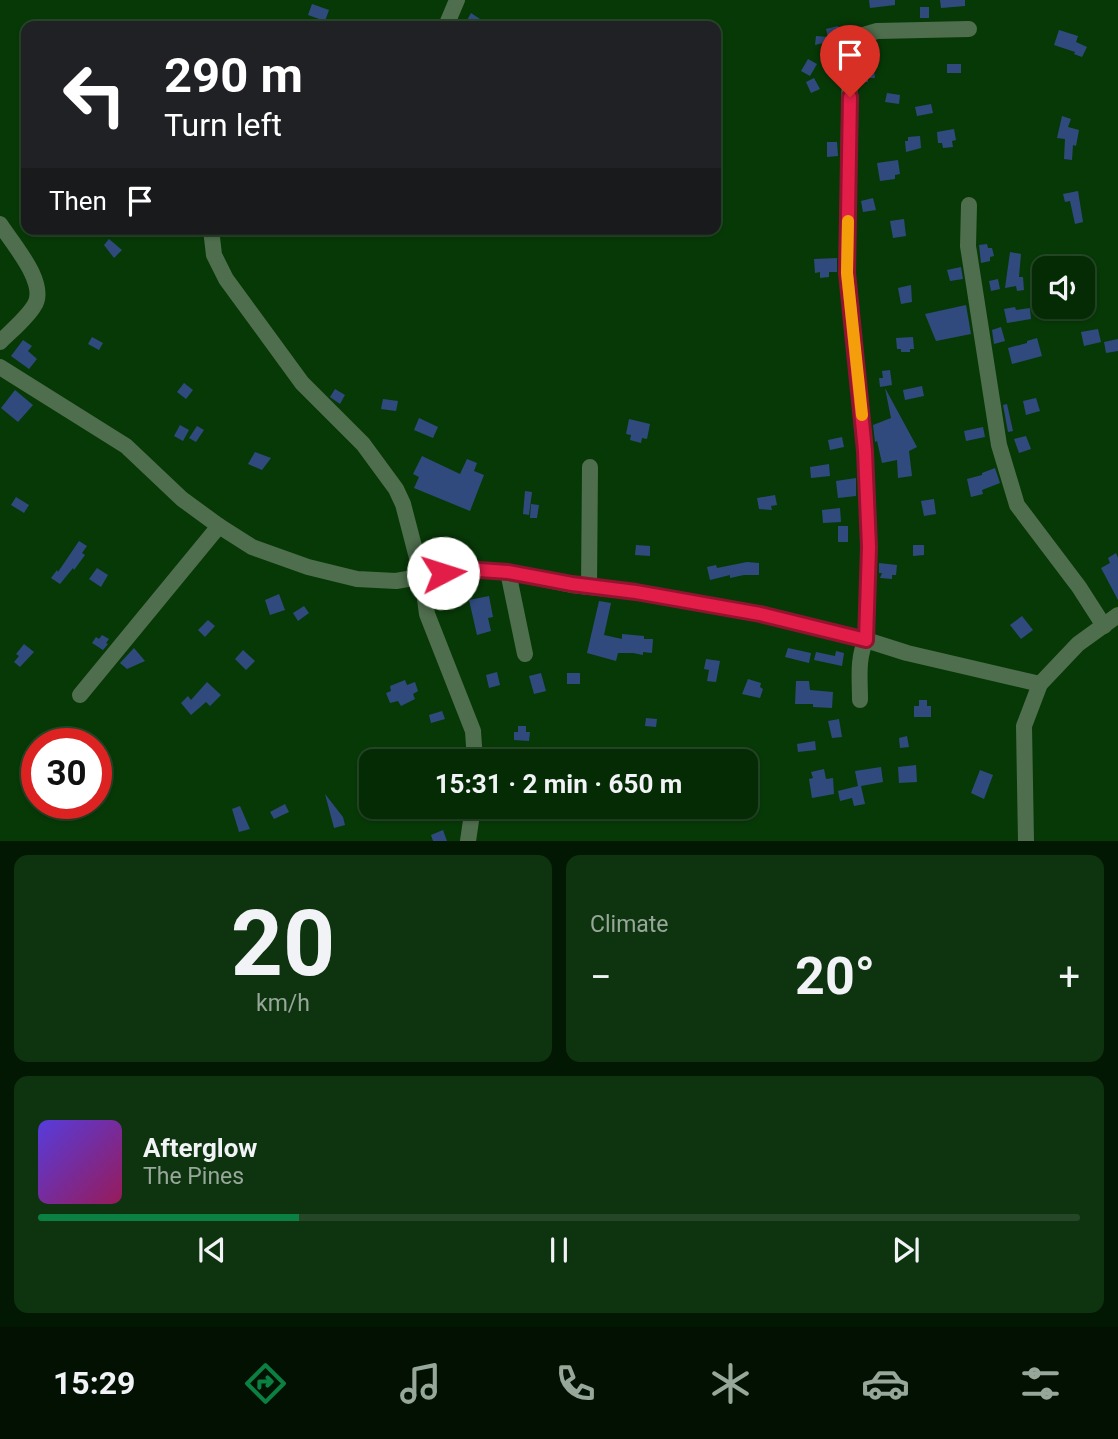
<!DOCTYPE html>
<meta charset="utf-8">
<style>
:root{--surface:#052b05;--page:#0e330f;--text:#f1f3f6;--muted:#97a79a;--line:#264727;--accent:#0b8043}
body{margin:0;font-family:Roboto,sans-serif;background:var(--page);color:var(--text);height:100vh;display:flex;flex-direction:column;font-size:26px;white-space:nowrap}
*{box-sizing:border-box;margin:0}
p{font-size:23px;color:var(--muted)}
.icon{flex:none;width:38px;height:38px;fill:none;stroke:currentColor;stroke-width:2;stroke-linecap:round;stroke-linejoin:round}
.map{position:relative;height:841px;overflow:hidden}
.drawer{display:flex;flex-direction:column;gap:14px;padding:14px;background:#031803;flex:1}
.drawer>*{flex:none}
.banner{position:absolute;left:21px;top:21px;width:700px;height:214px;border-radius:14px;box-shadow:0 2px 5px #0004,0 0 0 2px var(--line);background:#202124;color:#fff;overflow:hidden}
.fabs{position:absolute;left:1032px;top:256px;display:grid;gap:14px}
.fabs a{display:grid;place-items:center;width:63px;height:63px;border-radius:14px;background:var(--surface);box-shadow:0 2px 5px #0004,0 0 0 2px var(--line);font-size:35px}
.speed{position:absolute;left:21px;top:728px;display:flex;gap:14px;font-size:35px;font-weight:700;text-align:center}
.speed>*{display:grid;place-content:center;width:91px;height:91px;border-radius:50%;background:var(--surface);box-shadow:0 2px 5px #0004,0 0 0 2px var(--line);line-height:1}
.speed .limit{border:10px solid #d22;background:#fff;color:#111}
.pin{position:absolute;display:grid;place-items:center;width:60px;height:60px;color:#fff;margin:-72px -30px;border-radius:50% 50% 50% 0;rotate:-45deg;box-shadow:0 0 7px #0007}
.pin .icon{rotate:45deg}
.me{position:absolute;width:77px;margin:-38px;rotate:85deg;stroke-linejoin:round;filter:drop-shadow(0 0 5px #0008)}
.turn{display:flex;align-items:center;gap:24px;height:147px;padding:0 28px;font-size:32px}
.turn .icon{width:91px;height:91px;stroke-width:2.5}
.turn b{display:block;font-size:49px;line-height:60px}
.then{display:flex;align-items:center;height:66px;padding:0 28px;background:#0003;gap:14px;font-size:26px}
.big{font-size:52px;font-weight:700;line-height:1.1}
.drawer .widget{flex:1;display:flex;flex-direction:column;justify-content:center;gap:10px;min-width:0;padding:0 24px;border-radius:14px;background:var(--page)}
.drawer .dial{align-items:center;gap:0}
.dial b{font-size:91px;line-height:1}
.song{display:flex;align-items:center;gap:21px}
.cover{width:84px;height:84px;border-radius:10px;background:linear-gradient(135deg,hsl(250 70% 55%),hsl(330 70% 35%))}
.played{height:7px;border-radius:4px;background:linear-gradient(90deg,var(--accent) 25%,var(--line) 25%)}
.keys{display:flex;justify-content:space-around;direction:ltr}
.heat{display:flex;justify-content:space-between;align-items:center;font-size:38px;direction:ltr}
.drawer .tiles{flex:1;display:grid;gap:14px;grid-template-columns:1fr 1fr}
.widget:last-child{grid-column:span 2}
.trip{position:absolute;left:359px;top:749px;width:399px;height:70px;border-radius:14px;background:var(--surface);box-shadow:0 2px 5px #0004,0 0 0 2px var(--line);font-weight:700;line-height:70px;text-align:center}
.tabs{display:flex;height:112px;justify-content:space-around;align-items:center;background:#021102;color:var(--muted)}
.tabs .icon{width:49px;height:49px}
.tabs .active{color:var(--accent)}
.tabs b{font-size:32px;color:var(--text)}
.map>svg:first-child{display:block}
.building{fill:#304a7e}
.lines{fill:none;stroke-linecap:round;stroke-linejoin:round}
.minor{stroke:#4f6e4d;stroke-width:16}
.route-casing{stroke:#92132f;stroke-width:18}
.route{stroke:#e11d48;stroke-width:12}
.slow{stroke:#f59e0b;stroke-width:12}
</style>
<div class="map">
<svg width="1118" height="841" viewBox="0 0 1118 841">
<rect width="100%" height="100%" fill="#073907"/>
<g class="building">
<path d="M869,0H895V5L870,8Z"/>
<path d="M940,0H965V6L941,8Z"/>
<path d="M312,4L329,10L325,21L308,15Z"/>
<rect x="920" y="7" width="9" height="11"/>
<path d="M471,13L480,19L476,26L466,22Z"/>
<path d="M838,26L842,38L815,45L816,36L828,37L826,29Z"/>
<path d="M1059,30L1078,36L1076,42L1087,47L1082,57L1074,54L1075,52L1054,45Z"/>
<path d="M862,48H868V65L873,64L875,78H868V82H860V50Z"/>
<path d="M808,59L817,64L810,76L801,71Z"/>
<rect x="947" y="64" width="14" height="9"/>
<path d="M814,78L820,89L811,93L806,82Z"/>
<path d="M887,93L900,95L899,104L885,102Z"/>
<path d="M931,104L933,113L917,116L915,107Z"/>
<path d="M1062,116L1071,119L1068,127L1079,130L1076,146L1073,145L1072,160L1064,159L1065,139L1057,138Z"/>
<path d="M954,129L956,140L952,141L953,147L943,148L942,143H938L937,132Z"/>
<path d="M920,136L921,148L906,152L905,141H908V137Z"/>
<path d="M827,142H837L838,156L827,157Z"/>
<path d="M898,160L900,174L895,175V179L880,181L877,163Z"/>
<path d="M1078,191L1083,222L1075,224L1070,201L1065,202L1063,194Z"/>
<path d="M873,198L876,210L863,212L861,201Z"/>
<path d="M904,219L906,236L893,238L890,221Z"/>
<path d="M109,239L122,250L114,258L104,245Z"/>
<path d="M987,244L988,248H992L994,256L990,257V261L981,263L979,245Z"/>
<path d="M1010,252L1021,254L1019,277H1023L1024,290L1017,291L1016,286L1005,288Z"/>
<path d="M837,258V272H829V277L820,278V272L815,273L814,259Z"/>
<path d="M961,267L963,279L950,281L947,270Z"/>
<path d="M998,279L1000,289L991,291L989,281Z"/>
<path d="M911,285L912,302L901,304L898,288Z"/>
<path d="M966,305L971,334L936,341L925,314Z"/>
<path d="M1015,307L1016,310L1030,308L1031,319L1007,323L1004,309Z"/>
<path d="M1001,327L1005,341L994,344L992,330Z"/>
<path d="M1098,329L1101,342L1084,346L1081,332Z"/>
<path d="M92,337L103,343L99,350L88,344Z"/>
<path d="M913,337L914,349H910V352H901V349H897L896,338Z"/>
<path d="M1037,338L1042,356L1012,364L1008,348L1027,343V341Z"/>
<path d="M1118,339V351L1106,353L1104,342Z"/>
<path d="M23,340L32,346L28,351L37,359L29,369L11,356Z"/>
<path d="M890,370L892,385L880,387L879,378H883L882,371Z"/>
<path d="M184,383L193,390L186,399L177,392Z"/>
<path d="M922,386L924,396L905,400L903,390Z"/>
<path d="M885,388L917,447L909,451L912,476L898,478L897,460L882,463L877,441L875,442L873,425L891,418Z"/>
<path d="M335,389L345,395L340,404L330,397Z"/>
<path d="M15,390L33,405L18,422L1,408Z"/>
<path d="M1036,398L1040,411L1026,415L1023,401Z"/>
<path d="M383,399L398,401L396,411L381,409Z"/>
<path d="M1007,404L1013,431L1008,432L1003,405Z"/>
<path d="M419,418L438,427L433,438L414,430Z"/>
<path d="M629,419L650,424L647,439L642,438L641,443L630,440L631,435L626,434Z"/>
<path d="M180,425L189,430L183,441L174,436Z"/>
<path d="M197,426L204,430L196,442L189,438Z"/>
<path d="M983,427L985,437L966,441L964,431Z"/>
<path d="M1026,436L1031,449L1019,453L1014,439Z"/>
<path d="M842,437L844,447L830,450L828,440Z"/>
<path d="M255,452L271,458L262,470L248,464Z"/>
<path d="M422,456L460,474L467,459L477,463L474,471L484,475L470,511L414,488L419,477L413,474Z"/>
<path d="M829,464L830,476L811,478L810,467Z"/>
<path d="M995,468L1000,483L982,490L983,494L971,497L967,479L982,475V473Z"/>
<path d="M856,478V496L838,498L836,481Z"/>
<path d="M525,491L532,492L529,515L523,514Z"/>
<path d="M775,495L777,505L771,506L772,510L759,509L757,498Z"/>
<path d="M16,497L29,505L24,513L11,505Z"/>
<path d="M934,499L936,514L924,516L921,501Z"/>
<path d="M531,504L539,505L537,518H530Z"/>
<path d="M840,508L841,522L823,523L822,510Z"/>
<rect x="838" y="526" width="10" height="16"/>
<path d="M79,541L87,546L82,553L85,555L74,570L73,568L60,584L51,578L57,570L58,572Z"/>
<path d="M636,545L650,546V556L635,555Z"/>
<path d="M913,545H924V555L913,556Z"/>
<path d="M1116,553L1118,558V600L1101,568L1110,563L1108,558Z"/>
<path d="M747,562L759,563V575H744L730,578V575L710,580L707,567L716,565L717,568Z"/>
<path d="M879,563L897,565L896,575H892V579L880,578L882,573H879Z"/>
<path d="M97,568L108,575L101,587L89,579Z"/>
<path d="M279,594L285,610L270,615L265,600Z"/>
<path d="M489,596L493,617L488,618L491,631L477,635L469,600Z"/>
<path d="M599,601L611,603L604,635L622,639V634L644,636V639H653L652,653L643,652V655L633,653H618L616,661L587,653Z"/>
<path d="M304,606L309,613L298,621L293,613Z"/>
<path d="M1022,616L1033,630L1021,639L1010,625Z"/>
<path d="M208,620L215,626L205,637L198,630Z"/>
<path d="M102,635L109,639L106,643L108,644L103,650L92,643L96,637L99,639Z"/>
<path d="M24,644L34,652L20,667L14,662L19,656L16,654Z"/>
<path d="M134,648L145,661L127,669L120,663Z"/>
<path d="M788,648L811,653L809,663L785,657Z"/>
<path d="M243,650L255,661L246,670L235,659Z"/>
<path d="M836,651L844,653L842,666L814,660L816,652L835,656Z"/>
<path d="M706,659L720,661L716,682L707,681L709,670L704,669Z"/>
<path d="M497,672L500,685L489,688L486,675Z"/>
<path d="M541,673L546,691L534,694L529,676Z"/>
<rect x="567" y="673" width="13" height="11"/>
<path d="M748,679L761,683L760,687L763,689L760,698L742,694Z"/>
<path d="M405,680L407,685L415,682L418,691L413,694L415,699L401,706L398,701L390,703L386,693L391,691L390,686Z"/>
<path d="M796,681H809L810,690L833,692L832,708L813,707V704H795Z"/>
<path d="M207,682L221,695L210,706L206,702L191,715L181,703L188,696L191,700Z"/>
<path d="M919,700H927V706H931V717H914V706H919Z"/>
<path d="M442,711L445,719L431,723L429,715Z"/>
<path d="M646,718L657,719L656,727L645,726Z"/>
<path d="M839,719L842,737L832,738L828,721Z"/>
<path d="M518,726H526V732H530L529,741L514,740V732H518Z"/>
<path d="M907,736L909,747L900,748L899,738Z"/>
<path d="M815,741L816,750L798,752L797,744Z"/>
<path d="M916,765L917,782L899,783L898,767Z"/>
<path d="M881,767L883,782L861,786L865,804L854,806L852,798L840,801L838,791L858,786L855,771Z"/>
<path d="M824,769L826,779L833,778L834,794L812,798L809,779L813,778L811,772Z"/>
<path d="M980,770L993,775L984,799L971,793Z"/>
<path d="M325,794L343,817L345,825L334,828Z"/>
<path d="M285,804L289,812L274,819L270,812Z"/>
<path d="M240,806L250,829L239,832L232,809Z"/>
<path d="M443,830L447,841H433L431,835Z"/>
</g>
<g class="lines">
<g class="minor">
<path d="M446,26L457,0"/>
<path d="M969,205L968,246L999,445L1017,505L1079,587L1104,626"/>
<path d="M0,224C12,243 49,284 34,306C26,319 11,331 0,342"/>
<path d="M211,229L214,255L226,279L302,383L363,444L396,489L403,504L422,577L427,614L473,731L475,761"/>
<path d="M0,367L126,446L182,499L219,526L252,547L308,567L357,579L396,581L465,569L508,572L572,585L636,592L760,614L866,640L907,653L1040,684"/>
<path d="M508,572L525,654"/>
<path d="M589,587L590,467"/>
<path d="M80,695L219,526"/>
<path d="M860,700C860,679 857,659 866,640L869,547L865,451L847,273L850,46L860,36L877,31L969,29"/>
<path d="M468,841L473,807"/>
<path d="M1026,841L1024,726L1040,684L1078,644L1118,615"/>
</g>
</g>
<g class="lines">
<defs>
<path id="route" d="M443,573L465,569L508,572L572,584L636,592L760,614L866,640L869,547L865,451L847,273L850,97"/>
</defs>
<use href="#route" class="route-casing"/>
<use href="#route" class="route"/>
<path class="slow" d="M848,221L847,273L862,415"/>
</g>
</svg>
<div class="fabs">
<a><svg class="icon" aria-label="sound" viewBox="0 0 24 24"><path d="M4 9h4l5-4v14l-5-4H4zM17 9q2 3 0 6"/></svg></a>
</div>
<div class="speed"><div class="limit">30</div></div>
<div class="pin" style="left:850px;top:97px;background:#d93025"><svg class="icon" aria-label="arrive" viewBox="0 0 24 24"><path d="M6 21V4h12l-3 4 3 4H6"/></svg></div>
<svg class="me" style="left:443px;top:573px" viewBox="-20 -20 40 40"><circle r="19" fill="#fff"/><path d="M0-13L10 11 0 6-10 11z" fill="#e11d48"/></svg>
<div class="trip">15:31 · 2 min · 650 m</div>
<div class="banner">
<div class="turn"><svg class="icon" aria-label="left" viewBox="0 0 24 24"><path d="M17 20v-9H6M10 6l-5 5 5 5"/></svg><div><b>290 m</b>Turn left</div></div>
<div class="then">Then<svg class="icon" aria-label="arrive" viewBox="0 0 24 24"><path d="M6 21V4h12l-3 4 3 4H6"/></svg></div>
</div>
</div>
<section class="drawer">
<div class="tiles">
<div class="widget dial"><b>20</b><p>km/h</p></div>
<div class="widget"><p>Climate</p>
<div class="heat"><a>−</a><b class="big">20°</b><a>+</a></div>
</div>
<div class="widget">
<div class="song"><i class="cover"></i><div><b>Afterglow</b><p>The Pines</p></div></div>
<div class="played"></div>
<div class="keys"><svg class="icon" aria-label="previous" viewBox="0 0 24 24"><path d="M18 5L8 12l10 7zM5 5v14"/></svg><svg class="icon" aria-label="pause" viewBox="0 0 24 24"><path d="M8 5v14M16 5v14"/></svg><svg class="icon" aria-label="next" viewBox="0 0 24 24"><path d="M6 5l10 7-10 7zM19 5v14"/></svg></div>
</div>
</div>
</section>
<nav class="tabs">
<b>15:29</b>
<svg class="icon active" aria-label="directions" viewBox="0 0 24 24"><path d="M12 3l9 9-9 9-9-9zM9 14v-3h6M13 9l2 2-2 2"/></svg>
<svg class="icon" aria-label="music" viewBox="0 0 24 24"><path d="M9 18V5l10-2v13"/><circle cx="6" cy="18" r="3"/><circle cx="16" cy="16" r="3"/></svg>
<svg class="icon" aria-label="phone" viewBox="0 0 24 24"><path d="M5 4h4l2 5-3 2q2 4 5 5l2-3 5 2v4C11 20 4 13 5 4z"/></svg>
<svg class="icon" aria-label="climate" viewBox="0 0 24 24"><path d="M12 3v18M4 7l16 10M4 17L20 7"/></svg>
<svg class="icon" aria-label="car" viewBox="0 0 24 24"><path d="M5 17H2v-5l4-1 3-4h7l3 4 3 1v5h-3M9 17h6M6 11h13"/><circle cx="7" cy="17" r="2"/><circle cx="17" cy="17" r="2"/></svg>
<svg class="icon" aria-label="filters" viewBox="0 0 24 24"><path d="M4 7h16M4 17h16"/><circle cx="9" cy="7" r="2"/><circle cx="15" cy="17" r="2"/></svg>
</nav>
